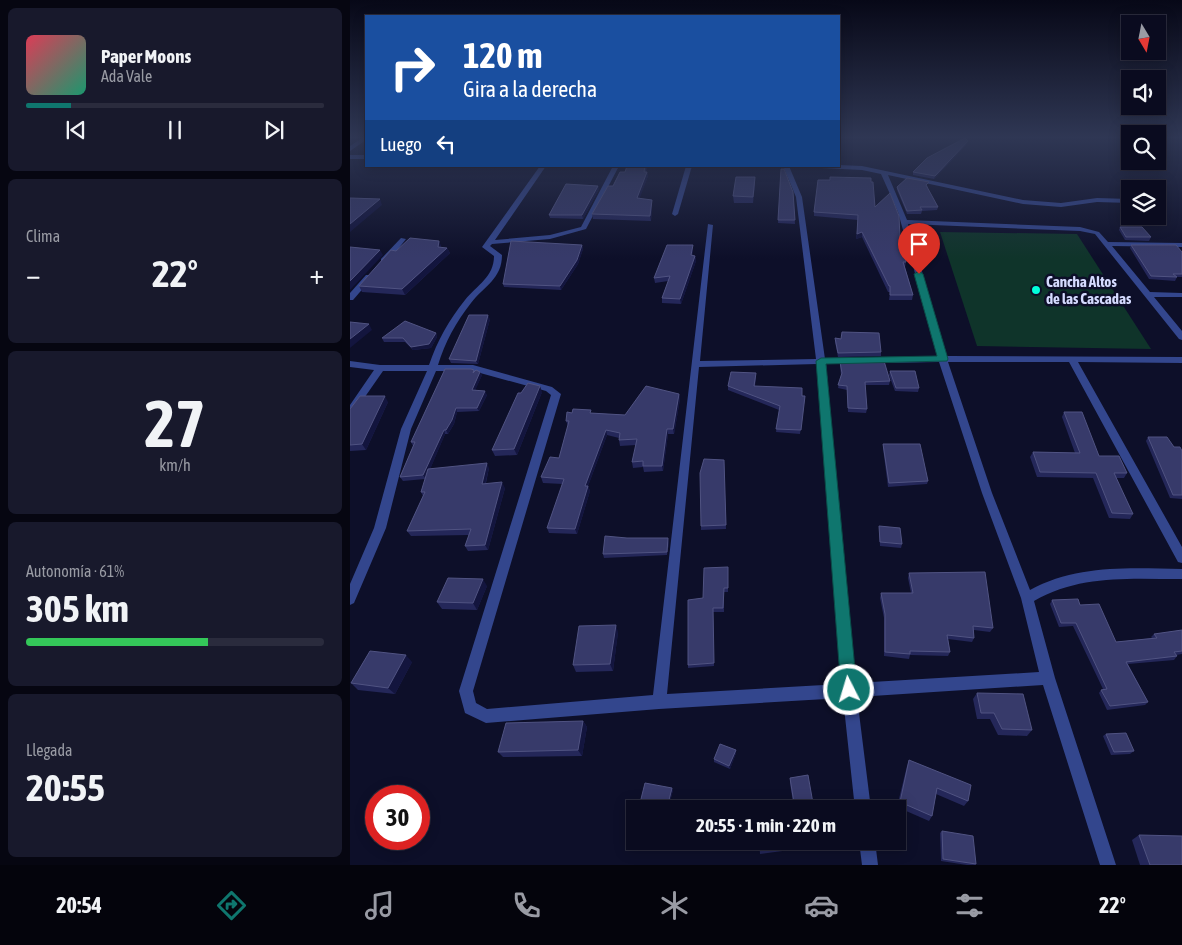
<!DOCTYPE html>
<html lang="es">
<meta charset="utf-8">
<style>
:root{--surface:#0a0b1f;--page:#18192c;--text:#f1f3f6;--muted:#999ba4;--line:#2a2b3d;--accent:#0f766e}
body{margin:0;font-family:"Asap Condensed",sans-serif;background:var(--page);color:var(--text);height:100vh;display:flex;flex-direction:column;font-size:19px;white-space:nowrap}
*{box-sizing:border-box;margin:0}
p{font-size:16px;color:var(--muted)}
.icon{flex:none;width:28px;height:28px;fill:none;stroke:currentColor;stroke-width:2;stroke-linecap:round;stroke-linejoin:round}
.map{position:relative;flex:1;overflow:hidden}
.sheet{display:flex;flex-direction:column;gap:8px;padding:8px;background:#060611;width:350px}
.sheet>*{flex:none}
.banner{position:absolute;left:15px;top:15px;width:475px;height:152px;border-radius:0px;box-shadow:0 2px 12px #0003,0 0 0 1px var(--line);background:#1a4fa0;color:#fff;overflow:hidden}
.needle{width:32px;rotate:170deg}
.controls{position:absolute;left:771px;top:15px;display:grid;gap:10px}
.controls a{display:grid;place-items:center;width:45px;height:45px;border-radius:0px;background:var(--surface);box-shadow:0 2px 12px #0003,0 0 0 1px var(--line);font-size:25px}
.speed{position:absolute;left:15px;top:785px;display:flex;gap:10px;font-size:25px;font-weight:700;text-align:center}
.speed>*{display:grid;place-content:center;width:65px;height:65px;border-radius:50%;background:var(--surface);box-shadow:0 2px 12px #0003,0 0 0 1px var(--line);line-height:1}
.speed .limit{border:8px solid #d22;background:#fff;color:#111}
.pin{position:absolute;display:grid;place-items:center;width:42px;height:42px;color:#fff;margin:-51px -21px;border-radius:50% 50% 50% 0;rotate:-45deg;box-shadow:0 0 5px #0007}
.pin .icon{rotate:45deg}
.me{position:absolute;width:55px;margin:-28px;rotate:355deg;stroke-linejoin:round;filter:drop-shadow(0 0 4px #0008)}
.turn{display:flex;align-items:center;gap:18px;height:105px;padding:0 15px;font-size:22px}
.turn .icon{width:65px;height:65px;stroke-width:2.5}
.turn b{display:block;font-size:35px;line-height:42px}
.then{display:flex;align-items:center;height:48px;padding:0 15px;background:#0003;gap:10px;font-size:19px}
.big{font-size:38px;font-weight:700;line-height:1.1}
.sheet .widget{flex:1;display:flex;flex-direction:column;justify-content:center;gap:8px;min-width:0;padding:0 18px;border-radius:8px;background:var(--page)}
.sheet .dial{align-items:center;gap:0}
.dial b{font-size:65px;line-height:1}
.song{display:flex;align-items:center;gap:15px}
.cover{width:60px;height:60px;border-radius:8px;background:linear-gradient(135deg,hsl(350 70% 55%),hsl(160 70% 35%))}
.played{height:5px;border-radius:2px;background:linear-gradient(90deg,var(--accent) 15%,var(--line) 15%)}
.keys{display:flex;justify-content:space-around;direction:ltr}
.heat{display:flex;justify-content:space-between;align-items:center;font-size:28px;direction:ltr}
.charge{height:8px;border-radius:4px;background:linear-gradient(90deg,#34c759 61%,var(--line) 0)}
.trip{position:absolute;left:276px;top:800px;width:280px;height:50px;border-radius:0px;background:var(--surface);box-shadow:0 2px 12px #0003,0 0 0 1px var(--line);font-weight:700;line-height:50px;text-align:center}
.tabs{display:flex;height:80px;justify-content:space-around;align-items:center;background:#04040c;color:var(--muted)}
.tabs .icon{width:35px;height:35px}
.tabs .current{color:var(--accent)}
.tabs b{font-size:22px;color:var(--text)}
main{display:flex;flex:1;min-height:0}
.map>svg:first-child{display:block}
.green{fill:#0f342a}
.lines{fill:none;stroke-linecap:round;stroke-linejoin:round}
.street{fill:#33468d;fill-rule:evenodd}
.wall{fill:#242759}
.shaded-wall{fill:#13153e}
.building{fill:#373a6a;stroke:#505382}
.route{fill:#0f766e;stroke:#0a4d48}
.poi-dot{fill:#01ffdb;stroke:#0d0f29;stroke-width:2}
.labels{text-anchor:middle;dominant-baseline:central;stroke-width:5;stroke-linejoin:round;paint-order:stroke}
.far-poi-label{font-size:15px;font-weight:bold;fill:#d5dbff;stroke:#0d0f29;text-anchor:start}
</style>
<main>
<section class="sheet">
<div class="widget">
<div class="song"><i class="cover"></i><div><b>Paper Moons</b><p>Ada Vale</p></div></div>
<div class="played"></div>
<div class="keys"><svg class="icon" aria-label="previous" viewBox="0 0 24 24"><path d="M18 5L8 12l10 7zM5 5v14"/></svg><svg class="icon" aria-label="pause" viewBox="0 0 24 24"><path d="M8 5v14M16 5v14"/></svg><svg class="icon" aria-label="next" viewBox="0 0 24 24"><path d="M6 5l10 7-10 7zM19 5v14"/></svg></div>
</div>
<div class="widget"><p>Clima</p>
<div class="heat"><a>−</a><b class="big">22°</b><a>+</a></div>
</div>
<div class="widget dial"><b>27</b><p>km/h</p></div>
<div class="widget"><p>Autonomía · 61%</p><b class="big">305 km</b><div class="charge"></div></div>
<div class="widget"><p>Llegada</p><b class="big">20:55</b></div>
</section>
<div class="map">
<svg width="832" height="865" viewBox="0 0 832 865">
<rect width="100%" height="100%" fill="#0d0f29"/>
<path class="green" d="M590,232L727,234L801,349L627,346Z"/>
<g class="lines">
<g class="street">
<path d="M12,138H16V140L0,151V146Z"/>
<rect x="0" y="155" width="16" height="4"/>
<path d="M489,165L512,166L673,200L711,203L747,198L780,199V203L747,202L711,207L673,204L538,175L557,220L730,227L749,232L758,242L832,243V247L762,246L800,292L832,293V297H804L832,331V340L829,339L745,234L730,231L558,224L597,356L832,357V363L728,362L832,547V563L828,562L719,362H598L642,493L680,590C727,564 781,568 832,569V579C781,579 730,574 684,601L705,678L766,865H750L693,685L507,697L521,809H505L493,698L309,709L136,723L115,713L109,691L201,395L196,391L123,371H86L61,429L36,528L4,603L0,605V584L24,528L51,429L77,371H33L3,414L0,415V405L24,370L0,367V361L30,365H79C87,341 99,320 115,300C127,285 144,277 144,256L132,247L190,166H196L145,240L200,235L231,227L263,166H269L236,229L200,239L142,244L140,246L152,255C152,279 134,286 121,303C106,322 95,342 88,365H123L202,387L211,394L123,691L126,703L137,709L303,695L358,224L363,225L350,361L466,359L446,197L433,166H439L452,197L475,359L588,356L548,212L531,174L512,170L471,168L468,166ZM589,362L632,493L671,598L689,672L505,683L476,364ZM467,364L491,684L317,694L349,367Z"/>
<path d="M336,166H342L328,214L325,216L322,214Z"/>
<path d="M808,187L811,189V194L808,196V189H805Z"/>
<path d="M51,238L56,239L37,263H31V259Z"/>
<path d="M16,275H19L23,277L3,300H0V293Z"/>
<path d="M509,841H525L528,865H512Z"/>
</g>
</g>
<g class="wall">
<path d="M617,144L584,179L563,175V172Z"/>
<path d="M277,166H297L296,172H297L298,176L289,198L302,205L301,221L243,219L242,214L275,172Z"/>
<path d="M431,169L443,192L445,224L428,223Z"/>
<path d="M405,184L403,203H384L383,196Z"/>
<path d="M578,186L577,187L588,207L587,210L572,211L571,214H557L547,190V187Z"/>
<path d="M249,189L233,219L200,218L199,215Z"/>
<path d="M525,207L550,238L556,262L555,267L563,295L562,300H539L540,292H538L512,237L506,239L508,220L464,216V212Z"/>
<path d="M770,227L801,237L799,241L775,240L769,230Z"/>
<path d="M89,241L91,247L97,248L100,253L55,295L12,292L9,286L46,251Z"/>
<path d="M232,245L233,249L228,264L211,290L154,287L153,284Z"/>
<path d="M343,245V250L342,256H345L346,261L331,304L312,303V298L318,281L305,283L304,278Z"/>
<path d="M781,245L832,252V277H827L825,281L799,279L780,248Z"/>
<path d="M140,319L128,364L101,363L99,359Z"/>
<path d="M86,333L87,337L81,348L63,350L55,342H34L32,338Z"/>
<path d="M485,338L491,339L531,352V356L488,357L485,342Z"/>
<path d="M490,362L540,381L539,385H515L517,409L516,413L498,412L497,390L488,388L491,375L490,366Z"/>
<path d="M540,371L569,388L568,392L545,391L539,375Z"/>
<path d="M125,372L132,375L125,390L137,395L129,411L107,412L104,424L98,434H95L80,469L139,468L136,483L155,488L138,550L118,551L115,546L119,535L61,536L57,531L73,496L71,492L75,479L53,481L50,477L63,446L61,442Z"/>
<path d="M406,377L405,386L455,396L450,434L426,432L429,410L378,390V386Z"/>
<path d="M192,392L167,455L145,456L142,450Z"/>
<path d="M329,394L330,399L324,434H318L313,471L294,472L293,467L283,468L282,462L286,445L270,446L269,440V438L257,435L238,486L240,491L227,534L199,533L197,528L213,484L193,483L191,477L209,458L218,426L216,421L242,413L275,415Z"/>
<path d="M38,402L16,450L0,451V409Z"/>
<path d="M714,412L749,456L777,473L774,478H766L783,514L780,519L759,518L743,478L687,477L680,457L683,452L725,453L712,417Z"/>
<path d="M798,437L824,447L832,451V499L820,498L796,441Z"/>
<path d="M533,444L578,481L577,484L538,487L533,448Z"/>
<path d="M374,460L376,529L351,530V526Z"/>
<path d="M529,526L552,544L551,548L530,546L529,530Z"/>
<path d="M277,538L319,542L317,555L254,558L253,554Z"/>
<path d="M378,571V592H374V612H363L364,666L338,668V665L353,598Z"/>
<path d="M559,573L643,628L640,632L624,630V638L622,642L598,639L600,652L598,656L560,655L559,659L534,656V618L530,598L531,593H561L558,578Z"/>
<path d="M137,586L127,610L92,609L87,602Z"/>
<path d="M702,600L730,605L766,642L802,638L801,637L804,634L832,630V654L826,655L827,656L824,660L778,664L798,702L795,705L757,710L749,693L751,690L753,689L723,626L709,627L700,604Z"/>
<path d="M268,632L263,671L226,672L223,665Z"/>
<path d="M62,662L45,694L8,690L1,683Z"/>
<path d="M627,693L682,730L677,736L648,735L640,719H627L623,699Z"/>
<path d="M233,721L237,727L232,756L153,757L148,752Z"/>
<path d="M756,734L784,751L780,754L761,755L753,736Z"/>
<path d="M386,750V753L380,769L364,762V759Z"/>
<path d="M559,760L618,801L614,806L586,794L582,816L579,821L547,807L557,766Z"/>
<path d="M440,778L464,809H444L440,783Z"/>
<path d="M323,790L318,809H308L291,805L290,803Z"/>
<path d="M592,831L626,864L625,865H617L591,861L590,833Z"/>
<path d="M789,835L832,865H790L782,840Z"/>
<path d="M409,841H484V844L410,854Z"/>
</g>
<g class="shaded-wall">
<path d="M618,141L617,144L584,179L585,176Z"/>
<path d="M297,172L298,176L288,203L287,198Z"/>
<path d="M405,177V184L403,203V197Z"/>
<path d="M248,186L249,189L233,219L232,215Z"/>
<path d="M30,199L32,205L0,232V224Z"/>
<path d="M302,200V205L301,221L300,216Z"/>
<path d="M512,232V237L506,239L507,234Z"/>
<path d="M89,241L91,246L90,252L88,247Z"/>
<path d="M232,245L233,249L228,264L211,290L210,286Z"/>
<path d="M343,245V250L341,260V255Z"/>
<path d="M97,248L100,253L55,295L52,289Z"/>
<path d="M30,250L33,255L0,290V281Z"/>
<path d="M345,256L346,261L331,304L330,299Z"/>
<path d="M138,315L140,319L128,364L126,361Z"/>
<path d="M19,324L22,330L0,348V339Z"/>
<path d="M86,333L87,337L81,348L63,350L61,347Z"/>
<path d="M130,372L132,375L124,393L122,390Z"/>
<path d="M190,386L192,392L167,455L164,449Z"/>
<path d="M135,391L137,395L129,411L127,408Z"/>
<path d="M329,394L330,399L324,434L323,429Z"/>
<path d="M35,396L38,402L16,450L12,444Z"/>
<path d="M106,408L107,412L104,424L98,434L96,430Z"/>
<path d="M317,429L318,434L313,471L312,466Z"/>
<path d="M94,430L95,434L76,479L73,475Z"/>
<path d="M256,430L257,435L238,486L240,491L227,534L225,529L235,486Z"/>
<path d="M137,463L139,468L134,489L132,484Z"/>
<path d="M152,482L155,488L138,550L135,545Z"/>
<path d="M318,538L319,542L317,555V552Z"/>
<path d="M133,579L137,586L127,610L123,603Z"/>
<path d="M266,625L268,632L263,671L260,664Z"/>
<path d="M56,655L62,662L45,694L38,688Z"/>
<path d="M233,721L237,727L232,756L228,750Z"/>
<path d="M386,750V753L380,769L379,766Z"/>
<path d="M322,788L323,790L318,809H317Z"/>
</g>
<g class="building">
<path d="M615,138L618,141L585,176L563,172L577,158Z"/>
<path d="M277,166H295L294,172H297L287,198L302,200L300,216L242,214L258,186H263L270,172H275Z"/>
<path d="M431,169H434L443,192L445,220H428Z"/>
<path d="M386,177H405L403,197L383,196Z"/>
<path d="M480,177L521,178V182H523L525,207L540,193L549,216L550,238L556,262H553L563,295H540V286H539L512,232L507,234L508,215L464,212L468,180H480Z"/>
<path d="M557,178L579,182L576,185L588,207H570L572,210L557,211L547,187Z"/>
<path d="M216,184L248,186L232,215H199Z"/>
<path d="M0,198L30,199L0,224Z"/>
<path d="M770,227H792L801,237H776Z"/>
<path d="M60,238L89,241L88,247L97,248L52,289L9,286L41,250L46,251Z"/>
<path d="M161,241L232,245L227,260L210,286L153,284Z"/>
<path d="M317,245H343L341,255L345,256L330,299L312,298L320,276L304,278Z"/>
<path d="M781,245H826L832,252V274H823L827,277L801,276Z"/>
<path d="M0,247L30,250L0,281Z"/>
<path d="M119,315H138L126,361L99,359Z"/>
<path d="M55,321L86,333L79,344L61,347L53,338H32Z"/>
<path d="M0,322L19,324L0,339Z"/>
<path d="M492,332L529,333L531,352L488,353L485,338L491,339Z"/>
<path d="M534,361L540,381L515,382L517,409L498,408L497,386L488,385L492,373L490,362Z"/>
<path d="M95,369H121L124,370L123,373L126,370L130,372L122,390L135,391L127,408H106L102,420L96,430H94L73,475L50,477L65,442H61Z"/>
<path d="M540,371H565L569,388H546Z"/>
<path d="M381,372L406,373L404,386L452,388V396H455L451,430L426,429L430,406L378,386Z"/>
<path d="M178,383L190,386L164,449L142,450L168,393H171Z"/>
<path d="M296,386L329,394L323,429H317L312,466H293V461L282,462L287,439L269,440L270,433L256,430L235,486H238L225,529L197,528L214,479L191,477L200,457L209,458L219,421H216L217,412L222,413L223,409L241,410L240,413L275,415Z"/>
<path d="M10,396H35L12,444L0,445V409Z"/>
<path d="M714,412H732L749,456H769L777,473H764L783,514L762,513L746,473L690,472L683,452L730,453Z"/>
<path d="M798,437H817L824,447H830L832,451V495H823Z"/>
<path d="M533,444H570L578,481L539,483Z"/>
<path d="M354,459L374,460L376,525L351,526L350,473Z"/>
<path d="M137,463L132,484L152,482L135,545L115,546L121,529L57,531L75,492H71L78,469Z"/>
<path d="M529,526L550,528L552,544L530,542Z"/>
<path d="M255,536L277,538H318L317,552L253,554Z"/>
<path d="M378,567V588H374L373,608H363L364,663L338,665V600L353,598L354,568Z"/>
<path d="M635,572L643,628L623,626L624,638L597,635L600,652L560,651V654L535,652V614L531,593H563L559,573Z"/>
<path d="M98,578L133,579L123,603L87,602Z"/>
<path d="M728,599L730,605L749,604L766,642L807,638L804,634L832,630V651L824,652L827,656L776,662L798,702L760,706L751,690L757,689L726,623H711L702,600Z"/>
<path d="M266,625L260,664L223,665L229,626Z"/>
<path d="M20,651L56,655L38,688L1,683Z"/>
<path d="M627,693L673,694L682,730L652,729L644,713H631Z"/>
<path d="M233,721L228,750L148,752L156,723Z"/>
<path d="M776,733L784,751L764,752L756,734Z"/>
<path d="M370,744L386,750L379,766L364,759Z"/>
<path d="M559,760L621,785L618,801L587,788L582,816L550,802Z"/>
<path d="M458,775L464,809H445L440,778Z"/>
<path d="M295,783L322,788L317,808L290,803Z"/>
<path d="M592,831L623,836L626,864L593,859Z"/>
<path d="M789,835L832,836V865H800Z"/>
<path d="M409,841H475L410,850Z"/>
</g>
<linearGradient id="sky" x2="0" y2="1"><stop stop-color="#070817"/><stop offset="0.53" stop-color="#2f3754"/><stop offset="1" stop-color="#2f3754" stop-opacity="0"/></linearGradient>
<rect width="832" height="259" fill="url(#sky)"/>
<path class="route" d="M569,271L573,274L598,359L597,361L476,364L507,690L505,696L499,698L493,696L491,690L466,361L471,358L587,356L564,274Z"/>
<circle class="poi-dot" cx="686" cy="290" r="5"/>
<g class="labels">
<g class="far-poi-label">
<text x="696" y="281">Cancha Altos<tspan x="696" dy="17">de las Cascadas</tspan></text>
</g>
</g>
</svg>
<div class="controls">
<a><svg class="needle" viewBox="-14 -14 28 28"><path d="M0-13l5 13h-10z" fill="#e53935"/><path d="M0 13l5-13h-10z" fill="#999ba4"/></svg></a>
<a><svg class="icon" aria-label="sound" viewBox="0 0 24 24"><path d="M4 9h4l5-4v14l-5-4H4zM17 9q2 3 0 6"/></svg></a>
<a><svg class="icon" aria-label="search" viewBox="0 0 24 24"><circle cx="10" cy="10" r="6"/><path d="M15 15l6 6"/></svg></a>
<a><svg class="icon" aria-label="layers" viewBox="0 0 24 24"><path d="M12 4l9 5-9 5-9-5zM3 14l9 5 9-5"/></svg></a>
</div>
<div class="speed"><div class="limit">30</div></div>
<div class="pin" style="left:569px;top:274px;background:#d93025"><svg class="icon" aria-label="arrive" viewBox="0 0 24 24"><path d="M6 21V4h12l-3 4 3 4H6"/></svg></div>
<svg class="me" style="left:499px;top:690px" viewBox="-20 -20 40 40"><circle r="17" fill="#0f766e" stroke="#fff" stroke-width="3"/><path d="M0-11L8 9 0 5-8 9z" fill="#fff"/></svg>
<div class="trip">20:55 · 1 min · 220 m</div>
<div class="banner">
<div class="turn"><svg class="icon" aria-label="right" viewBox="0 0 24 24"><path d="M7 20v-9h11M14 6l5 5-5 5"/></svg><div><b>120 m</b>Gira a la derecha</div></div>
<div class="then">Luego<svg class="icon" aria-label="left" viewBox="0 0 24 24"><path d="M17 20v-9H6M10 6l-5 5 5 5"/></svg></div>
</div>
</div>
</main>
<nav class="tabs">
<b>20:54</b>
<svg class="icon current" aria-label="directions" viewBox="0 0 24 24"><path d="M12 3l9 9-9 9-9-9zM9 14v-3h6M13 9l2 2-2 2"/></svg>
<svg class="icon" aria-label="music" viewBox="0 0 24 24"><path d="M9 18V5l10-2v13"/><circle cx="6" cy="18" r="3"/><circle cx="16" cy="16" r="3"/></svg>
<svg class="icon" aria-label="phone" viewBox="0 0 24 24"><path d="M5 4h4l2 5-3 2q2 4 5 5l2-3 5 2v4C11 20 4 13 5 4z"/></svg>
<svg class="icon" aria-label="climate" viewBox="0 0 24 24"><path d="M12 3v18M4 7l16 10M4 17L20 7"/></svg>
<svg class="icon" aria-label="car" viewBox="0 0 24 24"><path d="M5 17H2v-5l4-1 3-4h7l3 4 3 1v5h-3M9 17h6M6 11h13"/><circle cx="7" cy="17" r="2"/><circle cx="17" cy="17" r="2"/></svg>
<svg class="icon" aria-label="filters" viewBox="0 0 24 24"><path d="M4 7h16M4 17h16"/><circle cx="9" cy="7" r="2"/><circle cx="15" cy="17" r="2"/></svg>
<b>22°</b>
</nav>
